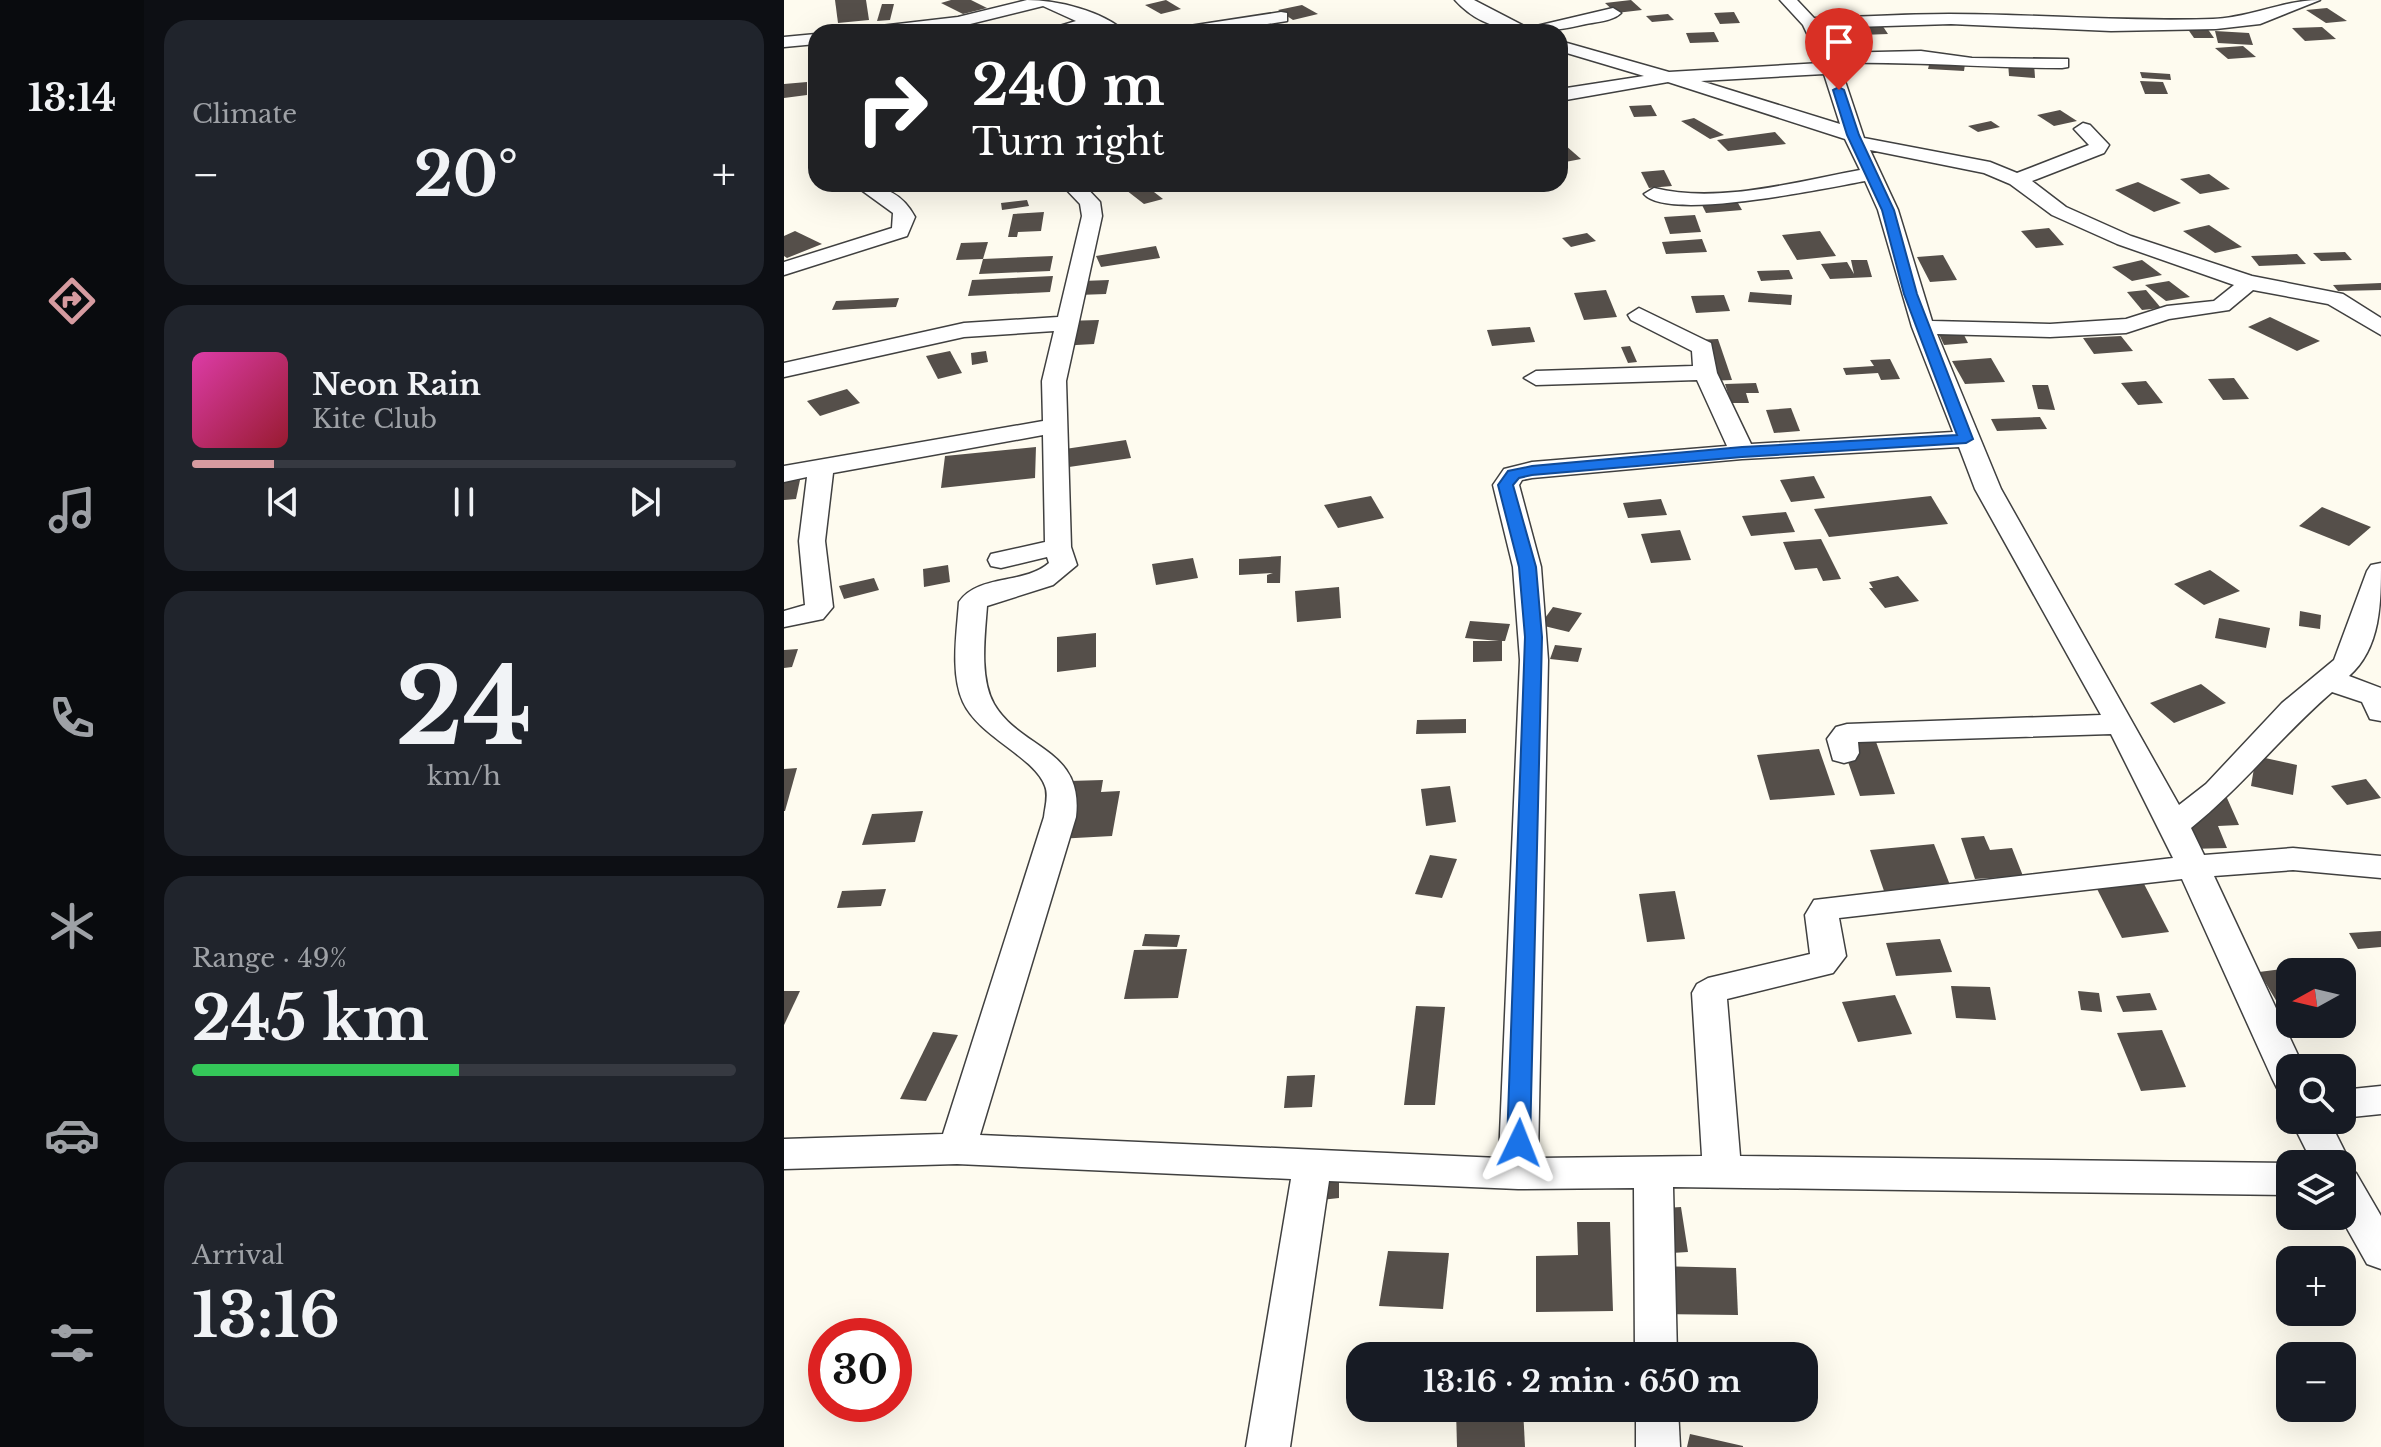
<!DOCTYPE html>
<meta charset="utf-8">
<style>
:root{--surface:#171b24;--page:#20242c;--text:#f1f3f6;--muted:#9ea1a6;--line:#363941;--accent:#d69ba0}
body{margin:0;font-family:"Libre Baskerville",serif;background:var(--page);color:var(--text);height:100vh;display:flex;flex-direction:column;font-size:30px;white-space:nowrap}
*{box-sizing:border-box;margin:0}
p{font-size:26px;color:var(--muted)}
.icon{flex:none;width:44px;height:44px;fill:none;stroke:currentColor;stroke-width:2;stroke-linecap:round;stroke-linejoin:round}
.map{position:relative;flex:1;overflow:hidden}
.drawer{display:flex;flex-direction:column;gap:20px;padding:20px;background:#0d0f14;width:640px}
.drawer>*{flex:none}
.banner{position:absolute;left:24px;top:24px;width:760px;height:168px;border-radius:24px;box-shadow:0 8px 32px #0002;background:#202124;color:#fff;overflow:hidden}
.needle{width:52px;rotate:262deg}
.tools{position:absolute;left:1492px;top:958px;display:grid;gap:16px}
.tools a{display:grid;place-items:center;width:80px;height:80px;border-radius:16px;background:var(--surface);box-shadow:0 8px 32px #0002;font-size:40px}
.speed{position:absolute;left:24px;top:1318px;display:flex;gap:16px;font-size:40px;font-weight:700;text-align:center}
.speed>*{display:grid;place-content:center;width:104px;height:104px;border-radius:50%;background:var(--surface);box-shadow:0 8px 32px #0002;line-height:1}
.speed .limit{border:12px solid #d22;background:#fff;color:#111}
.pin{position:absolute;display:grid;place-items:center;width:68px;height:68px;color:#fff;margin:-82px -34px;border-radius:50% 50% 50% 0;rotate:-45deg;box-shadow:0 0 8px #0007}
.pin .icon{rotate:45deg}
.me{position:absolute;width:88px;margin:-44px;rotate:2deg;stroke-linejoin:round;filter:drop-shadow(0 0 6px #0008)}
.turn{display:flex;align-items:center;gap:28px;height:168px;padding:0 32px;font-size:36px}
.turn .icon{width:104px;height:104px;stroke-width:2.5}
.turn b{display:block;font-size:56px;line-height:68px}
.big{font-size:60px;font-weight:700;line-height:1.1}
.drawer .tile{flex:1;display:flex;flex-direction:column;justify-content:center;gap:12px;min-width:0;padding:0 28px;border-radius:24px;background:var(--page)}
.drawer .dial{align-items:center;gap:0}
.dial b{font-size:104px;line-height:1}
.song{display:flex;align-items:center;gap:24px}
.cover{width:96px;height:96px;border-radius:12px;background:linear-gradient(135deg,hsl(320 70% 55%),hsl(350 70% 35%))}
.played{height:8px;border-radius:4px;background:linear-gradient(90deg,var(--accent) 15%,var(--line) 15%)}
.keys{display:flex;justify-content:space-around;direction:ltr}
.heat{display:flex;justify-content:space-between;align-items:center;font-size:44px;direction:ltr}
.charge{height:12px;border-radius:6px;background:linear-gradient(90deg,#34c759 49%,var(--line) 0)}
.trip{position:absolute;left:562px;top:1342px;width:472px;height:80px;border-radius:24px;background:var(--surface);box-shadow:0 8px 32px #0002;font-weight:700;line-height:80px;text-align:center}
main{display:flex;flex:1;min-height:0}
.menu{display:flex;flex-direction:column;width:144px;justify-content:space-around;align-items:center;background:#090b0e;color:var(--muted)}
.menu .icon{width:56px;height:56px}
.menu .selected{color:var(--accent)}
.menu b{font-size:36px;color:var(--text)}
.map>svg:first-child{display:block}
.building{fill:#554f4a}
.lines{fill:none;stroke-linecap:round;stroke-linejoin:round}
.minor-casing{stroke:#404040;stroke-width:3}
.minor{fill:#fff;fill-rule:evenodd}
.route{fill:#1a73e8;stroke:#114b97;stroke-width:2}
</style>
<main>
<nav class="menu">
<b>13:14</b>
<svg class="icon selected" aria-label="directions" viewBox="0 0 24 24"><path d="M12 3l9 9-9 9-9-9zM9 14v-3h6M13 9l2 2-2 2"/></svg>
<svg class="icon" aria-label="music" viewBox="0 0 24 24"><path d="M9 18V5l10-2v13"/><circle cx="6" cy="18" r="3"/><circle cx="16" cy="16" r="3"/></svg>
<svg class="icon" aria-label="phone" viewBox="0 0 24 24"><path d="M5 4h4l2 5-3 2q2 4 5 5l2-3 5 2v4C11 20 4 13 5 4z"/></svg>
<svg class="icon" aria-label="climate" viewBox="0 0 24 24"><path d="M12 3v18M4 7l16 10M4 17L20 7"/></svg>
<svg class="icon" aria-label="car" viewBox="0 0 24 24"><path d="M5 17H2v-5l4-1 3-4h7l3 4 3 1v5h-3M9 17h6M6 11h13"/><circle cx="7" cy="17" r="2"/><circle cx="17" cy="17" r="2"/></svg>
<svg class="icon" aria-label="filters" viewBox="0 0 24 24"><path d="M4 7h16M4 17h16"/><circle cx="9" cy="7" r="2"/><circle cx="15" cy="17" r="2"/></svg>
</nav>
<section class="drawer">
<div class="tile"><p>Climate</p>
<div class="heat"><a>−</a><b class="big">20°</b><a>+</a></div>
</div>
<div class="tile">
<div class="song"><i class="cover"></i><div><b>Neon Rain</b><p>Kite Club</p></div></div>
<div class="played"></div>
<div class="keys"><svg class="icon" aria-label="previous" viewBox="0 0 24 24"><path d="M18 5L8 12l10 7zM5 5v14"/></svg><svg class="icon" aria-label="pause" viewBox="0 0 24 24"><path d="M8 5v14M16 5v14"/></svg><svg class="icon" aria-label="next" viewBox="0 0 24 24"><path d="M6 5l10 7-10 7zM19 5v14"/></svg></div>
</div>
<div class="tile dial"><b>24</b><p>km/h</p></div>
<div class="tile"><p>Range · 49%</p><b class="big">245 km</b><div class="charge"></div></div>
<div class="tile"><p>Arrival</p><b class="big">13:16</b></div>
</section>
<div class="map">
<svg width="1597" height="1447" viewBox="0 0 1597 1447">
<rect width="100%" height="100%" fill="#fefbef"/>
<g class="building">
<path d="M51,0H82L85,20L54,23Z"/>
<path d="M167,0H187L203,8L179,14L157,3Z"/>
<path d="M382,0L397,9L377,14L361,5Z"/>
<path d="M847,0L858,10L832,13L821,3Z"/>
<path d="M98,4H110L106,20L93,21Z"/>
<path d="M518,5L534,14L509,20L494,10Z"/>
<path d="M1543,8L1563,21L1542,23L1522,10Z"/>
<path d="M950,12L956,23L936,24L930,13Z"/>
<path d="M884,14L890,20L868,22L862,16Z"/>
<path d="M1096,22L1104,34L1077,35L1070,23Z"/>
<path d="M1538,27L1552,39L1521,41L1508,28Z"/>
<path d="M1403,28H1423L1430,38H1410Z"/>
<path d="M1431,31L1465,33L1469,45L1434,43Z"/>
<path d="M930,32L935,42L906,43L902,33Z"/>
<path d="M1459,46L1472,57L1444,59L1431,48Z"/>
<path d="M1146,61L1181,64L1180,71L1144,69Z"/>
<path d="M1224,62L1250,63L1251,78L1225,76Z"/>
<path d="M1356,72L1386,74L1387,80L1358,78Z"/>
<path d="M1356,81L1379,82L1384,94H1361Z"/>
<path d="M23,82V95L0,98V84Z"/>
<path d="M867,105L873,116L850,117L845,106Z"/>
<path d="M1276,110L1293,121L1270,126L1253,115Z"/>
<path d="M910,118L940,135L926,139L897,121Z"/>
<path d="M1207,121L1216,127L1194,132L1184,126Z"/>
<path d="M991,132L1002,144L944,151L933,140Z"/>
<path d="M781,145L797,159L776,163V146Z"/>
<path d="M880,170L888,186L865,188L857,172Z"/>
<path d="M1425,174L1446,189L1416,194L1396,179Z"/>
<path d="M1354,182L1397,203L1370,212L1331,190Z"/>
<path d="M361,185L379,199L360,204L342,190Z"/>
<path d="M950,196L958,210L922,213L915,199Z"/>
<path d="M243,200L245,206L218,210L217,203Z"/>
<path d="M260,212L257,231L234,232L233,237H224L229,214Z"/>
<path d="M911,215L917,232L886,234L880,217Z"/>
<path d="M1425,225L1458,247L1431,253L1399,231Z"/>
<path d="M1265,228L1280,245L1252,248L1237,231Z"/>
<path d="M11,231L38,244L3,258L0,256V236Z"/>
<path d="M1036,231L1052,256L1013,260L998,235Z"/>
<path d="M803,233L812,241L787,247L778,238Z"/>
<path d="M918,239L923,252L882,254L878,242Z"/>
<path d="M204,242L199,259L172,260L177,243Z"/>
<path d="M372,246L376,258L317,267L312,256Z"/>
<path d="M1561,252L1568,260L1537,261L1529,253Z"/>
<path d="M1513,254L1522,264L1475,266L1467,256Z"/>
<path d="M1159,255L1173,280L1146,282L1133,257Z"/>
<path d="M269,256L266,271L195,274L199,259Z"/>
<path d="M1067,260H1083L1088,277L1046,279L1037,264L1063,262L1070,274Z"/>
<path d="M1358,260L1378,275L1348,281L1328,267Z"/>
<path d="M1005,270L1009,279L977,281L973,271Z"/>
<path d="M269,276L266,292L184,296L188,280Z"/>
<path d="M325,280L322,294L294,295L298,281Z"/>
<path d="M1385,281L1406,297L1382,301L1361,285Z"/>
<path d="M1597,283V290L1554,291L1549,285Z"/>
<path d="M822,290L833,317L800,320L790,293Z"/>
<path d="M1362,290L1377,308L1358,310L1343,292Z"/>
<path d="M966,292L1008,295L1007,305L964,302Z"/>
<path d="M940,295L946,311L912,313L907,296Z"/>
<path d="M115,298L112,307L48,310L52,301Z"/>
<path d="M1486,317L1536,341L1513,351L1464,327Z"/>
<path d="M315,320L310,344L275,346L280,321Z"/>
<path d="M746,327L751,342L708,346L703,330Z"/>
<path d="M1177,329L1184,343L1160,345L1153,330Z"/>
<path d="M1337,336L1349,351L1310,354L1299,338Z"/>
<path d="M934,339L948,380L924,381L910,340Z"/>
<path d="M846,346L853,362L844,363L837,347Z"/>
<path d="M166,351L178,373L154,379L142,356Z"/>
<path d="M202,351L204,362L188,365L187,353Z"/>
<path d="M1207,358L1221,382L1181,384L1168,361Z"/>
<path d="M1106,359L1116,379L1097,380L1094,373L1062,375L1059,368L1090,366L1086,360Z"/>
<path d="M1450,378L1465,399L1439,400L1424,379Z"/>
<path d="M1362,381L1379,403L1354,405L1337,383Z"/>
<path d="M972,383L975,393H962L965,403H947L941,384Z"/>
<path d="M1248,385H1264L1271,410L1254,409Z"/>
<path d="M63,389L76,403L36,416L23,401Z"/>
<path d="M1007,408L1016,431L990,433L982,410Z"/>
<path d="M1256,417L1263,429L1213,431L1207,419Z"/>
<path d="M342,440L347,458L285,467L281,449Z"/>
<path d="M252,447L251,478L157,488L161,456Z"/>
<path d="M1030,476L1041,498L1007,502L996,480Z"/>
<path d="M16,480L12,499L0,500V481Z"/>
<path d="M587,496L600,518L554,528L540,505Z"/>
<path d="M1147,496L1164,524L1045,537L1030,509Z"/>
<path d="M877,499L883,515L844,518L839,503Z"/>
<path d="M1538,507L1587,527L1565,546L1515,526Z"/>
<path d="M1002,512L1011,532L967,536L958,516Z"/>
<path d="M896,530L907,560L867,563L857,534Z"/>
<path d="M1037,539L1057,579L1039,581L1033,568L1011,570L999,542Z"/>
<path d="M497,556L496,583H483V575L489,573L455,575V559Z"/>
<path d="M409,558L414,578L372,585L368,564Z"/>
<path d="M164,565L166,582L140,587L139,569Z"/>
<path d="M1426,570L1456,591L1420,605L1390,584Z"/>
<path d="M1114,576L1135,601L1101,608L1085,588H1089L1085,582Z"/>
<path d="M90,578L95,590L60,599L55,586Z"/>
<path d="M555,587L557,618L513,622L511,591Z"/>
<path d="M769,607L798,613L785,632L756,625Z"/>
<path d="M1516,611L1537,615L1536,629L1515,626Z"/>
<path d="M1435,618L1486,628L1482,648L1431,638Z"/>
<path d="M686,621L726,624L721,641H718V661L689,662V641H715L681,638Z"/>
<path d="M312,633V667L273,672V637Z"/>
<path d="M771,645L798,648L794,662L766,659Z"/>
<path d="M14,649L8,667L0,668V650Z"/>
<path d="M1417,684L1442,703L1390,723L1366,703Z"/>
<path d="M682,719V733L632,734L633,720Z"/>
<path d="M1091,739L1111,794L1076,796L1057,742Z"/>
<path d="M1035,749L1051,795L986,800L973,755Z"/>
<path d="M1472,756L1513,765L1509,795L1467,786Z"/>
<path d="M13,768L1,811H0V769Z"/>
<path d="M1582,779L1597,798L1563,805L1547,786Z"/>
<path d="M319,780L317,792L336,791L328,836L273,839L285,781Z"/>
<path d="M666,786L672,822L642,826L637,789Z"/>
<path d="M1419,798H1443L1455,825L1434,826L1443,848L1405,849L1399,834L1410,833L1401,811Z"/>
<path d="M139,811L131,842L78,845L88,814Z"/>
<path d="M1200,836L1206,850L1228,848L1239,876L1191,879L1177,838Z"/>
<path d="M1150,844L1166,885L1100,891L1086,850Z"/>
<path d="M646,855L673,859L658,898L631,894Z"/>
<path d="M1358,880L1385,932L1338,938L1311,885Z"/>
<path d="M102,889L97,906L53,908L58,891Z"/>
<path d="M891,891L901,939L863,942L855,894Z"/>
<path d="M1597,931V947L1574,949L1565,933Z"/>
<path d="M361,934L396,935L393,947L358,946Z"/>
<path d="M1156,939L1168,972L1112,976L1102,943Z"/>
<path d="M403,949L394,998L340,999L350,950Z"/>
<path d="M1543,963L1548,972H1506V1000L1493,1002L1475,972Z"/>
<path d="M1167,986L1206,987L1212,1020L1172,1018Z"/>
<path d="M0,991H16L0,1025Z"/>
<path d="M1294,991L1315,993L1318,1012L1297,1010Z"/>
<path d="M1366,993L1373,1010L1339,1012L1332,996Z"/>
<path d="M1111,995L1128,1034L1074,1042L1058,1002Z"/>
<path d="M632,1006L661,1007L651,1105H620Z"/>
<path d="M1378,1030L1402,1087L1357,1091L1333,1033Z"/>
<path d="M149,1032L174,1035L142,1101L116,1099Z"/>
<path d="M531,1075L528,1107L500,1108L503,1076Z"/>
<path d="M555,1177V1198L537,1200V1178Z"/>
<path d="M897,1207L904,1252L871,1254L864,1209Z"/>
<path d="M793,1222H826L829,1311L752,1312V1256L794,1255Z"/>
<path d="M604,1251L665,1253L659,1309L595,1306Z"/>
<path d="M872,1266L952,1268L954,1315L873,1314Z"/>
<path d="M739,1408L741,1447H673L672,1409Z"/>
<path d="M906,1434L959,1446V1447H903Z"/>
</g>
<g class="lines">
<defs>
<g id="minor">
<path d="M243,0C273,0 319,11 341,32C329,32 320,30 308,28C300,26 269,32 256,32L292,21L259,6L174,27L79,32L88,27L174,17Z"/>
<path d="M671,0H690L744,28L829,8L837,13C829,21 813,22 802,24C756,35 705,38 671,0Z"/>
<path d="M996,0H1013L1030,18C1075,17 1120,14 1165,14C1253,14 1340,22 1429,19C1466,18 1499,0 1536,0L1476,24L1432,29L1327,31L1167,24L1037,28L1050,53L1137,51L1188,58L1284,59V67L1278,68C1203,68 1129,61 1055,63L1080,138L1206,162L1233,173L1305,145L1290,129L1299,123L1306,125L1325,145L1320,153L1248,181L1282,207L1347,236L1468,276L1559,294L1597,318V335L1544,304L1469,290L1445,310L1385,319L1342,333L1266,337L1153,334L1217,489L1395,805L1422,784L1498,703L1550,660L1583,571L1587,565L1597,563C1597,602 1597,648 1565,676L1597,688V721L1586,719L1578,702L1548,692C1498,735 1458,787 1407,828L1420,855L1509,848L1597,856V878L1509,870L1430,876L1520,1068H1506V1092L1493,1088L1488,1078L1398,879L1055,918L1062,956L1049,973L943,999L956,1156L1506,1163V1195L889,1187L893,1356H851L850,1188L734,1189L545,1181L506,1447H462L507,1179L173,1164L0,1169V1139L159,1134L260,817C261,807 265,795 261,786C251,757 195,737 179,702C166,673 173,632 175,602C194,574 240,585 265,563L263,557L217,568L207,566L204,560L207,554L261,542L259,435L49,473L41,541L49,607L39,619L0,627V611L21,605L15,541L23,477L0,482V466L259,421L258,381L270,331L180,337L0,377V363L180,323L274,317L298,216L296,204L277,184H299L316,202L318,216L282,381L287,547L293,565L269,585L203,606C201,634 195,678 210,704C237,750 300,748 292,817L196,1135L715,1158L736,660L729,567L709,485L720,469L748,462L943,446L913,380L752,385L740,378L752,371L909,366L908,351L847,320L844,315L855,308L927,343L933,373L967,444L1169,432L1128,327L1094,210L1081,181C1042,188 884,222 860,194L870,188C934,204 1011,182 1076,170L1061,139L884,82L776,101V89L860,76L776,51V41L885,72L1037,63L1019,25ZM1040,74L1056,124L917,81ZM1086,150L1200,173L1226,184L1268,215L1333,244L1450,285L1430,301L1383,306L1342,319L1266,324L1148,321L1114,210ZM1175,447L1191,489L1317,715L1063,724L1052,727L1043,739L1049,760L1060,763L1071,760L1075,753L1074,742L1327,734L1389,858L1030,900L1021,915L1026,954L924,978L913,984L908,993L918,1156L754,1158L764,660L757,567L735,485L738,480L748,478L958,459Z"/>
<path d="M497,12L503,13V21L432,32H390L399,27Z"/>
<path d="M32,34V44L0,47V37Z"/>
<path d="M69,184C96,184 118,192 131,217L123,236L0,275V262L108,228L109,213Z"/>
<path d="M1597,1086V1114L1558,1118V1090Z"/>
<path d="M1507,1120H1545L1567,1164L1564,1170L1572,1173L1597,1216V1269L1583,1264L1556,1216L1558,1164H1529Z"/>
<path d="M852,1408H894L896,1447H852Z"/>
</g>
</defs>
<use href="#minor" class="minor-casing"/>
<use href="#minor" class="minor"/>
</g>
<path class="route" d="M1055,87L1060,90L1075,135L1110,210L1133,294L1189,439L1182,443L958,457L748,475L735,478L729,485L752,567L758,637L746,1143L743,1149H726L723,1143L741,637L735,567L714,485L724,471L748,466L958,447L1173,435L1120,294L1098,210L1063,135L1049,90Z"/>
</svg>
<div class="tools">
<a><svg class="needle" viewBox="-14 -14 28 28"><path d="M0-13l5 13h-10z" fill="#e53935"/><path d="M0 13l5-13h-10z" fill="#9ea1a6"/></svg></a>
<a><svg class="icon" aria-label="search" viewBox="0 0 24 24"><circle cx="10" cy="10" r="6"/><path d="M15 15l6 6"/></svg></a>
<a><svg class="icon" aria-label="layers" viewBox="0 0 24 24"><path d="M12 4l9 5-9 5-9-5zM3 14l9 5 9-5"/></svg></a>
<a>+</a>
<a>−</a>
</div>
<div class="speed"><div class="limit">30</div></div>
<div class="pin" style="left:1055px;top:90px;background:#d93025"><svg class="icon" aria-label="arrive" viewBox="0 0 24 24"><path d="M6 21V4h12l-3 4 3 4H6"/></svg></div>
<svg class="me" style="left:735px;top:1143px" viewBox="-20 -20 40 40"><path d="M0-17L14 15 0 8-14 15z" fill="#1a73e8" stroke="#fff" stroke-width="4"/></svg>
<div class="trip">13:16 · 2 min · 650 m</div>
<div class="banner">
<div class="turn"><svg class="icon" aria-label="right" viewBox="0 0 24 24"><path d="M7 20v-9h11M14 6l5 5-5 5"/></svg><div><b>240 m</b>Turn right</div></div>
</div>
</div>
</main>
